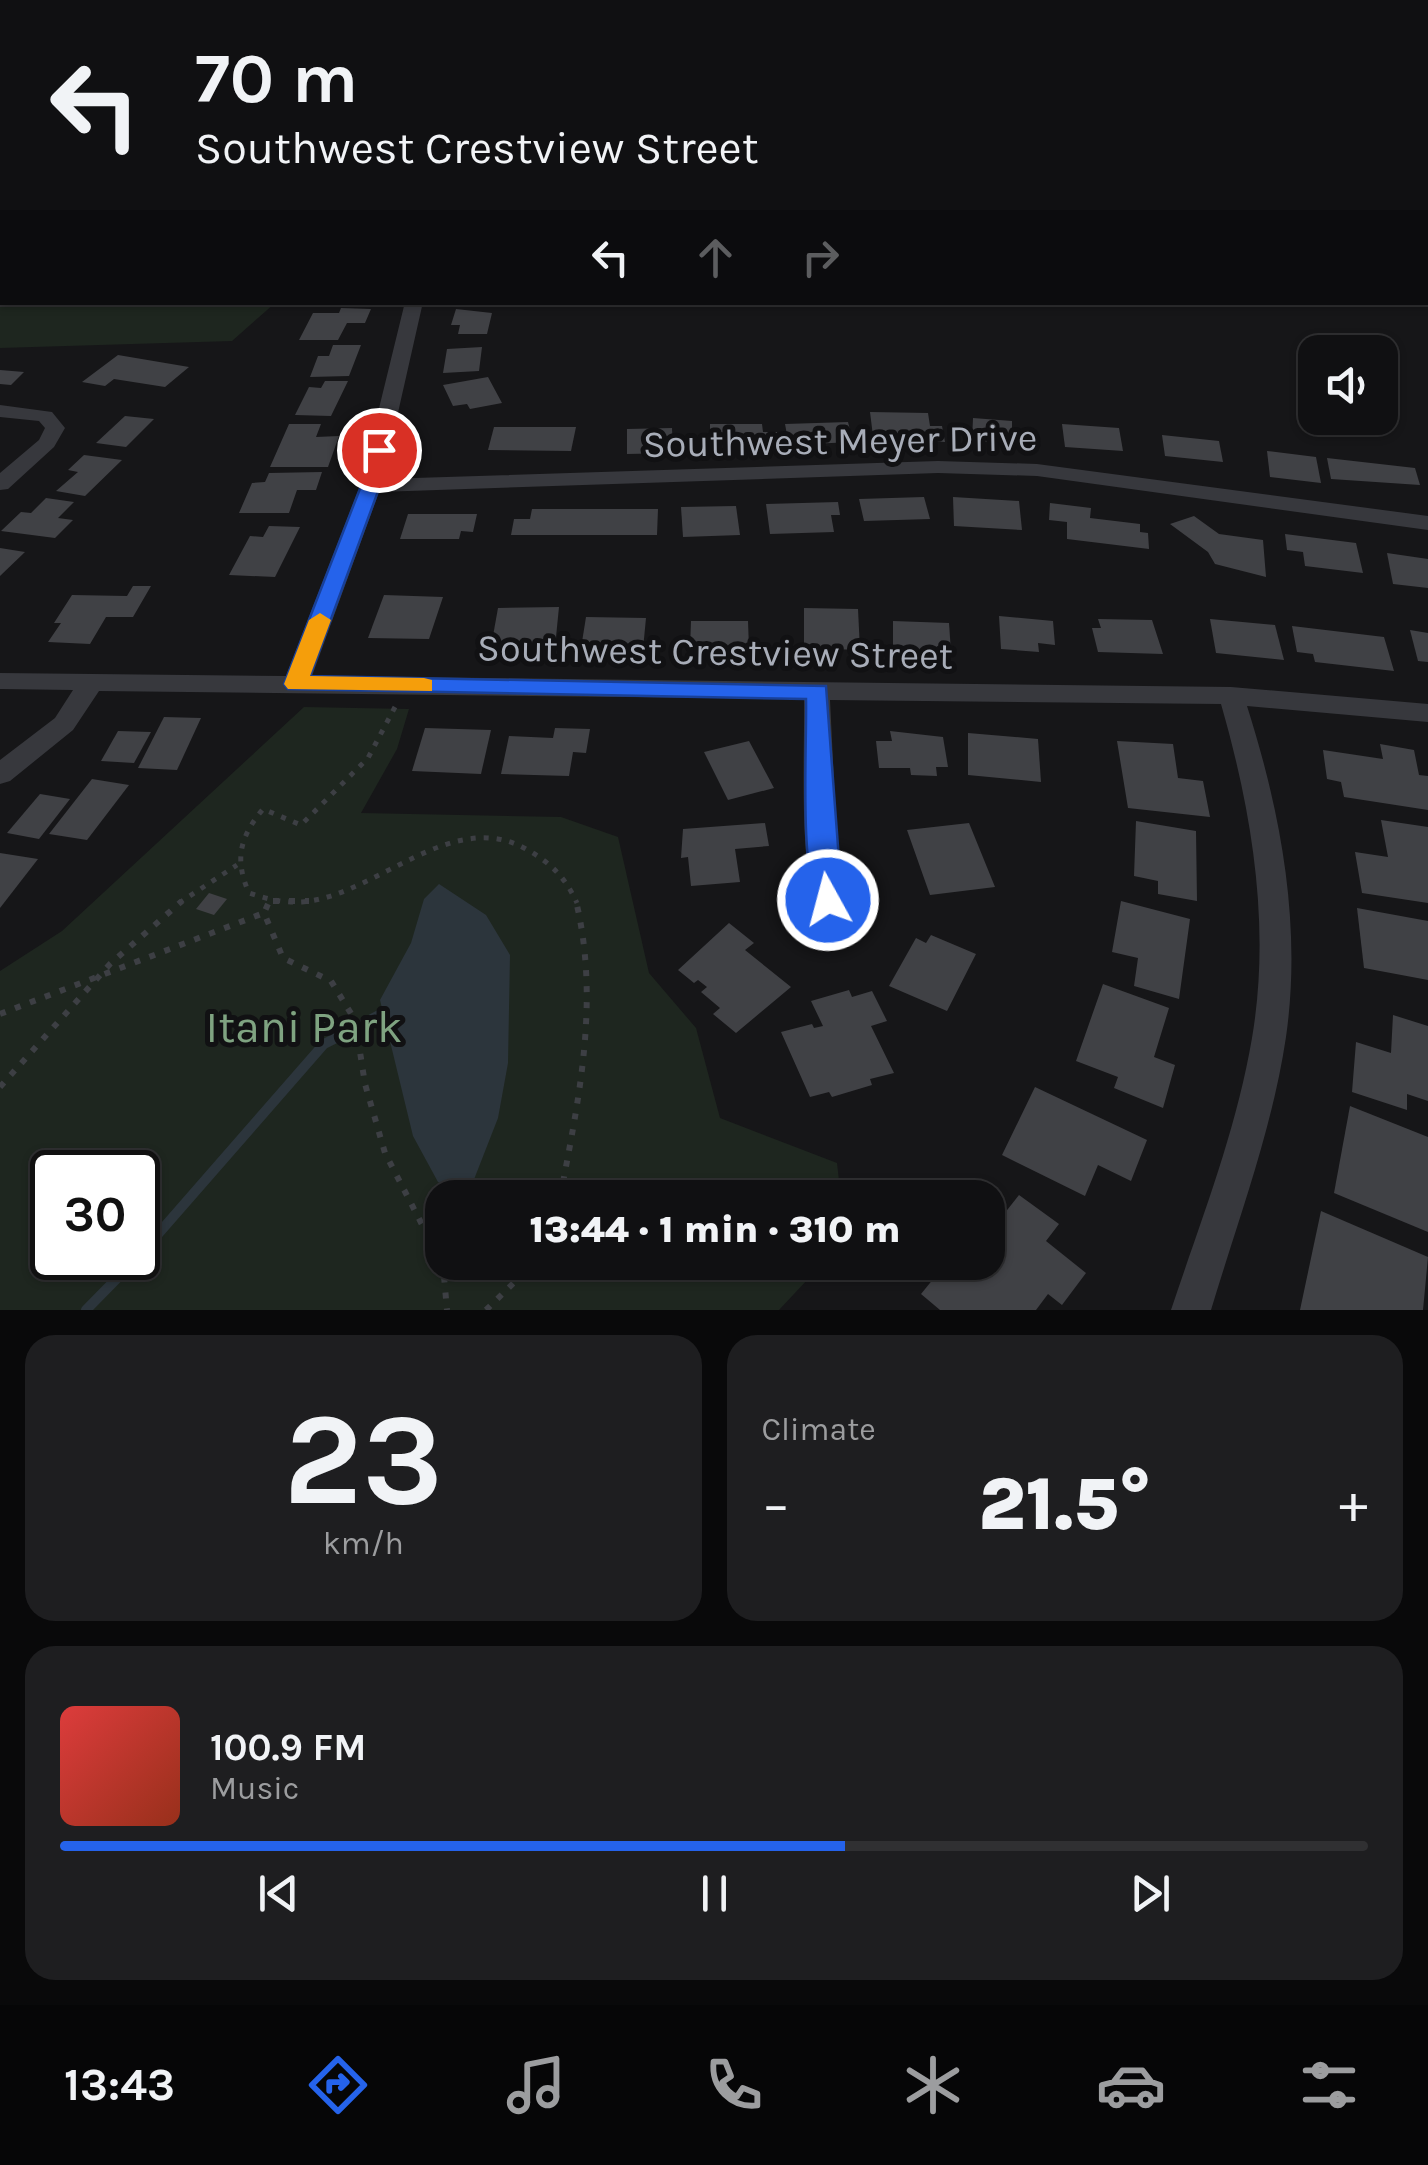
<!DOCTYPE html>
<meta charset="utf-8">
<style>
:root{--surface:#101012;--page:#1e1e20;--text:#f1f3f6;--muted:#9c9d9f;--line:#303032;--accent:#2563eb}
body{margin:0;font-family:Karla,sans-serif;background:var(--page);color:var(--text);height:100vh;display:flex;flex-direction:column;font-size:38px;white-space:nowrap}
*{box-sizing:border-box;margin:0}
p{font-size:32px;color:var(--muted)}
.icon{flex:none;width:55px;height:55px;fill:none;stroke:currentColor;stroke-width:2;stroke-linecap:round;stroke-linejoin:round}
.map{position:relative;height:1310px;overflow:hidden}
.drawer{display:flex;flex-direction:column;gap:25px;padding:25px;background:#09090a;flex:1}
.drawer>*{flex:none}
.guide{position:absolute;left:0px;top:0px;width:1430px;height:305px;box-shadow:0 2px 8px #0004,0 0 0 2px var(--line);background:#101012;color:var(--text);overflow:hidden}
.controls{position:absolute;left:1298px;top:335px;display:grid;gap:20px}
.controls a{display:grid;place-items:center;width:100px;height:100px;border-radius:20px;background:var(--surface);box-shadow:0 2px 8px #0004,0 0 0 2px var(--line);font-size:50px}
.speed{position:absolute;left:30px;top:1150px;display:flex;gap:20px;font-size:50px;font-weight:700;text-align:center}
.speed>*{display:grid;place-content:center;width:130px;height:130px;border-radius:50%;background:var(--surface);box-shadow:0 2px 8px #0004,0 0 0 2px var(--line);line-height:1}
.speed .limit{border:5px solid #111;border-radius:15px;background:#fff;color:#111}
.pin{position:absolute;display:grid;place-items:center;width:85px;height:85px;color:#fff;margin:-42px;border:5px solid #fff;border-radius:50%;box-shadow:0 2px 10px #0007}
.me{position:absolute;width:110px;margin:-55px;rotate:353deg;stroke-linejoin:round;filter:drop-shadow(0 0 8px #0008)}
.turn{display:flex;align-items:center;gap:35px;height:210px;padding:0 30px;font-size:45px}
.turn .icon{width:130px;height:130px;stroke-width:2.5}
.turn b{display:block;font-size:70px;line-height:85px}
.lanes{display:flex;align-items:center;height:95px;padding:0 30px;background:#0003;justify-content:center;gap:50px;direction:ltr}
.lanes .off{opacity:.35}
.big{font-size:75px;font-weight:800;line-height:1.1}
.drawer .card{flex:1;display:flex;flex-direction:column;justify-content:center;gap:15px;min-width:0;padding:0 35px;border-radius:30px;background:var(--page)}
.drawer .dial{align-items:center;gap:0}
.dial b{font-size:130px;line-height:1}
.song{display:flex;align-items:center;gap:30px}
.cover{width:120px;height:120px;border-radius:15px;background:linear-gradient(135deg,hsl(0 70% 55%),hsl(10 70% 35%))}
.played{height:10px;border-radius:5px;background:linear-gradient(90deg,var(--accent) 60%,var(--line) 60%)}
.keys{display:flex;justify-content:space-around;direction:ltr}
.heat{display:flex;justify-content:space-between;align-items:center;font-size:55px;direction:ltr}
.drawer .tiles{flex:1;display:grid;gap:25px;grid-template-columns:1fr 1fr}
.card:last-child{grid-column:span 2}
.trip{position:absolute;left:425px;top:1180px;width:580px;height:100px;border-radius:30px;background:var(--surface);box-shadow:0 2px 8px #0004,0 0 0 2px var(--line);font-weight:800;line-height:100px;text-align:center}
.tab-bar{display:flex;height:160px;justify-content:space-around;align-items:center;background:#060607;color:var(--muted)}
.tab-bar .icon{width:70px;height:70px}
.tab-bar .current{color:var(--accent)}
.tab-bar b{font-size:45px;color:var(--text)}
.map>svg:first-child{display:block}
.green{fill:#1e261f;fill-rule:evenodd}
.water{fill:#2c353c}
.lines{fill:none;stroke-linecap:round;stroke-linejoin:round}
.stream{stroke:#2c353c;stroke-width:10}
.building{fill:#404145}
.path-far1{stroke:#3d3f44;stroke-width:5;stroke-dasharray:5 8;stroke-linecap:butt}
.path{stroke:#3d3f44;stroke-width:6;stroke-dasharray:6 10;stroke-linecap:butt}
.street{fill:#37383d;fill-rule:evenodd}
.route{fill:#2563eb;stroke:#184099;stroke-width:2.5}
.slow{fill:#f59e0b}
.labels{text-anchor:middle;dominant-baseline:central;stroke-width:10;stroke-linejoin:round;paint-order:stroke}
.street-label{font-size:38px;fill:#a8adb8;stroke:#111113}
.near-park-label{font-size:45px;fill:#7fa381;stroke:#111113}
</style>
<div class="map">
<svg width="1428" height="1310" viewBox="0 0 1428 1310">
<rect width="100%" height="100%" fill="#161618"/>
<g class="green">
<path d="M0,292L2,302L275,303L232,341L0,348Z"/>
<path d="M304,707L409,709L397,749L361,813L561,817L618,837L649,973L696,1028L720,1118L837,1163L841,1198H442V1262L823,1263L779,1310H0V971L62,931ZM52,1172H138V1258H52Z"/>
</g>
<path class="water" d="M439,884L486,915L510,955L508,1063L498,1118L473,1182L449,1187L438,1182L413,1136L380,1000L411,943L424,899Z"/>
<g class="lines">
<g class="stream">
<path d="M364,1023L383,1013"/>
<path d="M138,1257L324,1044L340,1036"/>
<path d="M86,1310L137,1258"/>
</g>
</g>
<g class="building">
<path d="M341,308L371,309L365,323H347L338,340H299L313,313H339Z"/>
<path d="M456,309L492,313L487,334H458L460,325H451Z"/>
<path d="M333,345H361L349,376L310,377L318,356H329Z"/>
<path d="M482,347L479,371L443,373L447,349Z"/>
<path d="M118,355L189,367L165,387L114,379L105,386L82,382Z"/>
<path d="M0,370L24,372L11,385L0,384Z"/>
<path d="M488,377L502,403L470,409L467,404L453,406L443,385Z"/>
<path d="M325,381H348L331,416L295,415L309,387L321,388Z"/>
<path d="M870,412L928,413L930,426H942L945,442L873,436Z"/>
<path d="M125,416L154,419L126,447L96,443Z"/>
<path d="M973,418L1012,421V430L1025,431L1026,445L972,441Z"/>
<path d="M848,422L853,442L789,445L785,424Z"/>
<path d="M289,424H321L316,437L339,436L328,467H270Z"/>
<path d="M710,424H762L763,432H777L778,448L710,443Z"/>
<path d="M1062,424L1119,428L1123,451L1065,447Z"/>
<path d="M494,427H576L571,451L488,450Z"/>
<path d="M672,428L673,453L627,454V429Z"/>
<path d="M1162,435L1219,441L1223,462L1165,456Z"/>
<path d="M1267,451L1316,457L1321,483L1270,477Z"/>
<path d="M84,455L122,460L85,496L56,491L78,472L68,470Z"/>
<path d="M1327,458L1415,468L1420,485L1331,479Z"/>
<path d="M322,472L316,490H297L289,513H239L252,483L265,482L269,473Z"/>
<path d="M924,497L930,519L864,521L859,499Z"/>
<path d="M953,497L1019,501L1022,530L954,526Z"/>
<path d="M46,498L74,502L58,518L73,520L55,538L1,531L21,512L31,513Z"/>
<path d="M838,502L840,515H831L834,532L770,534L766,504Z"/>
<path d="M1050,503L1091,508L1090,518L1140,524V532L1148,533L1149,549L1067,539V522L1049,520Z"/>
<path d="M736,506L740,535L683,537L681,507Z"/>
<path d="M532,509H658L657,535H511L514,519H530Z"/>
<path d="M408,514H477L473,532L461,531L459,539H400Z"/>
<path d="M1194,516L1219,534L1263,540L1266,577L1215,564L1208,552L1170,524Z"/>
<path d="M269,526L300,527L275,577L229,575L250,536L263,537Z"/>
<path d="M1285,534L1356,543L1363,573L1305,566L1303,552L1287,550Z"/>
<path d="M0,548L25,552L0,576Z"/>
<path d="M1387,553L1428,559V588L1393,584Z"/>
<path d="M133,586H151L133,617H106L90,644L48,642L61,623H54L72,595L127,596Z"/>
<path d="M384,595L443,597L429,639L368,638Z"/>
<path d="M559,607L555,647H491L498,608Z"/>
<path d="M804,608L858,609L860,650L804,648Z"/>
<path d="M999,616L1053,621L1055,645L1038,643L1039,652L1001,649Z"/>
<path d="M586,617L646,618L643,649L582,642Z"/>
<path d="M1098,619L1152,620L1163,654L1098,652L1092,628H1101Z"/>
<path d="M1210,619L1275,625L1284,660L1216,653Z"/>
<path d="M691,621H748L749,649H690Z"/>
<path d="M893,621L949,623L951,652L893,649Z"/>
<path d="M1292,626L1384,637L1394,671L1315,662L1313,654L1297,652Z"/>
<path d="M1410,630L1428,633V662L1418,661Z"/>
<path d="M164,717L201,718L177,770L138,768Z"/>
<path d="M425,728L491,730L481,774L412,771Z"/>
<path d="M555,728L590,729L586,753L573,752L569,776L501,774L509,736L553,738Z"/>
<path d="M118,731L151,732L134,763L101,761Z"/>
<path d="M890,731L943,737L948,767H936L937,776L911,775L910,768H879L876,741H892Z"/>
<path d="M968,733L1038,739L1041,782L968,775Z"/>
<path d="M749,741L774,788L728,800L704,752Z"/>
<path d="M1117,741L1173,744L1178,778L1203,781L1210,817L1128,808Z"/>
<path d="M1380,744L1414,750L1419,775L1428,776V810L1344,797L1341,782L1327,779L1323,750L1383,759Z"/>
<path d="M92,779L129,785L87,840L49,834Z"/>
<path d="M40,794L70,799L39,839L7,833Z"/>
<path d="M1381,820L1428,827V903L1362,893L1355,852L1388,857Z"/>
<path d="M1136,821L1196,831L1197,901L1158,894V881L1134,876Z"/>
<path d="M765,823L769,846L735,849L740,882L691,886L688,857L681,858L683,829Z"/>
<path d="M969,823L995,887L930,895L907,830Z"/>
<path d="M0,853L38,859L0,908Z"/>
<path d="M209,893L227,899L214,915L196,909Z"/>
<path d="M1121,901L1190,919L1179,999L1134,986L1138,958L1112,952Z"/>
<path d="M1357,908L1428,921V980L1364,968Z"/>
<path d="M729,923L754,943L745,950L791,987L736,1033L713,1014L720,1008L701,992L707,987L698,980L694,983L678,970Z"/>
<path d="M931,935L976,954L947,1011L889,986L916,938L926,943Z"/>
<path d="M1103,984L1169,1008L1154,1057L1175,1065L1163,1108L1114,1088L1118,1077L1076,1061Z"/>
<path d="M849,990L852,997L872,991L887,1021L871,1026L894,1073L870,1079L872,1085L832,1097L829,1092L810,1097L781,1032L812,1024L814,1028L823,1026L811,1001Z"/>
<path d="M1393,1015L1428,1026V1101L1407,1094V1110L1352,1092L1356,1042L1391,1053Z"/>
<path d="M1035,1087L1147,1140L1131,1181L1098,1165L1085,1196L1002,1155Z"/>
<path d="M1350,1106L1428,1137V1232L1334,1193Z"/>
<path d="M1019,1195L1059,1224L1046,1241L1086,1273L1062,1305L1048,1294L1036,1310H940L921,1294L947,1262H988V1214L994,1206L1004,1214Z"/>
<path d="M1321,1211L1428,1257L1423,1310H1300Z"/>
</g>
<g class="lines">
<g class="path-far1">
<path d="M395,707L368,758L301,825L263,809C240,837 234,859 249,893C267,899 283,903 302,902C376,896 452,807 526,849C551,863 565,877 577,903"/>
<path d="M179,903L237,865"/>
</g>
<g class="path">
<path d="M273,901H309"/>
<path d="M268,904L264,913L283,958L331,981L355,1020L365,1084L385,1153L443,1265L447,1310"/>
<path d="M0,1014L264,913"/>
<path d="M0,1087L110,964L182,901"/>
<path d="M560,1198C579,1098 600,1001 576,901"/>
<path d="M503,1262L528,1271"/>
<path d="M486,1310L535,1262"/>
</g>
<g class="street">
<path d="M6,0H47L49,2H8Z"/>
<path d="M405,302H423L383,479L938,461L1037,464L1428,516V530L1037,476L938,473L379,492L312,676L1231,687L1428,704V722L1247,706C1281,813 1302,925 1286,1037C1272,1131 1238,1220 1211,1310H1171C1201,1220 1236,1132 1252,1038C1271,926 1252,812 1221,704L830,700L838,864L844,901L840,909L829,913L818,909C798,870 805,748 804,699L99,691L73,730L10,781L0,784V760L55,718L73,690L0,689V673L286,676L360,486Z"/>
<path d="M0,405L52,412L65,428L54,447L8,489L0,490V473L39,440L45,428L39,421L0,417Z"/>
</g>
</g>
<path class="route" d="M379,444L389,450L380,486L310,676L826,686L842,900L838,908H819C799,870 807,747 806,699L288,689L284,684L361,486L370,450Z"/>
<path class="slow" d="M320,613L331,620L310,676L424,678L432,680V691L288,689L284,684L309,620Z"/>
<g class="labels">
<g class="street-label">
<text transform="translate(840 441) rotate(-1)">Southwest Meyer Drive</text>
<text transform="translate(715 652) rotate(1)">Southwest Crestview Street</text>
</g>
<g class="near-park-label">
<text x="304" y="1027">Itani Park</text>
</g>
</g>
</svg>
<div class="controls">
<a><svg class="icon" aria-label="sound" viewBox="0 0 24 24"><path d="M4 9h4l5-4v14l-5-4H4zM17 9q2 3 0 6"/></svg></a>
</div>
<div class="speed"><div class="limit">30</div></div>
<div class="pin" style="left:379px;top:450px;background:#d93025"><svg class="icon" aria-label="arrive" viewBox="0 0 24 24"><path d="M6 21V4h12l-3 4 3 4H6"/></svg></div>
<svg class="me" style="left:828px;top:900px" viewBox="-20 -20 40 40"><circle r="17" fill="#2563eb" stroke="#fff" stroke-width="3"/><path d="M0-11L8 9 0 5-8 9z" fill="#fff"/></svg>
<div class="trip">13:44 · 1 min · 310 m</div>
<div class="guide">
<div class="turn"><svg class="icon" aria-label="left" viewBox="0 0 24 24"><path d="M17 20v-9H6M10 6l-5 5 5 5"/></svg><div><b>70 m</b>Southwest Crestview Street</div></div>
<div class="lanes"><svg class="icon" aria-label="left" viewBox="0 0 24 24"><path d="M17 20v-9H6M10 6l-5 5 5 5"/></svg><svg class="icon off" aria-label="ahead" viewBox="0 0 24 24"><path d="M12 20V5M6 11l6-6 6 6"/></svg><svg class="icon off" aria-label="right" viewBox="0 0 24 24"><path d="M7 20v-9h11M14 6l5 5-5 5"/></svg></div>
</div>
</div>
<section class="drawer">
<div class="tiles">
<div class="card dial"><b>23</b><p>km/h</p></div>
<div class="card"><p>Climate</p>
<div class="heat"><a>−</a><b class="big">21.5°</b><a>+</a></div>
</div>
<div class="card">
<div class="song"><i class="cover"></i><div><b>100.9 FM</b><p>Music</p></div></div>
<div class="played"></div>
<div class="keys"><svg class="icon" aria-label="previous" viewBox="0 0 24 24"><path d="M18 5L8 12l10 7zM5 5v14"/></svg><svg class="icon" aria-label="pause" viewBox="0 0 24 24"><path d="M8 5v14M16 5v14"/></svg><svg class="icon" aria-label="next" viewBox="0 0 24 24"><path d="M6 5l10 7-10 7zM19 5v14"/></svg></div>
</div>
</div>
</section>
<nav class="tab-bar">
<b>13:43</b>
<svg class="icon current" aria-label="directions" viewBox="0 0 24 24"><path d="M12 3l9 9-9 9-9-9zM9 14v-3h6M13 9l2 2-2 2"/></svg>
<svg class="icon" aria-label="music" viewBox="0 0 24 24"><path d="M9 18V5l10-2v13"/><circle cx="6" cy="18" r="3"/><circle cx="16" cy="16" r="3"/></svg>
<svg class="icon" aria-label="phone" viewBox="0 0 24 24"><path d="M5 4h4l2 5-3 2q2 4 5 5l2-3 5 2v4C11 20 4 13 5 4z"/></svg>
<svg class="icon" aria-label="climate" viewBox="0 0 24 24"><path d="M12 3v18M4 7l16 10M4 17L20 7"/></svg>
<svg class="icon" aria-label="car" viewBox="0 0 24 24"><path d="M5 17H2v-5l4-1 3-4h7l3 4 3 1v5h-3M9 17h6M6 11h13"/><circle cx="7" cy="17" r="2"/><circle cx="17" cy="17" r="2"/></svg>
<svg class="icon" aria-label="filters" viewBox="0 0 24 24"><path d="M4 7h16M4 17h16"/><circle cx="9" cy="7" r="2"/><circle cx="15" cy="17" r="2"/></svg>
</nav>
